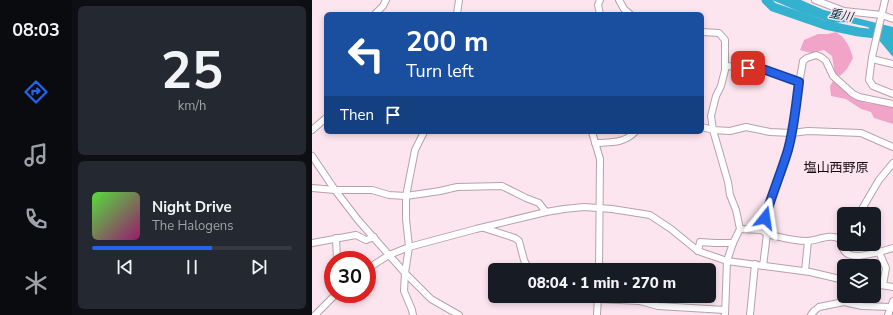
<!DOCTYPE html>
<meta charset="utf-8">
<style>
:root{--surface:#171b24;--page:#242831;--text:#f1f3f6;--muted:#9ea1a6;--line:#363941;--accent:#2563eb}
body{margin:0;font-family:"Nunito Sans","Noto Sans JP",sans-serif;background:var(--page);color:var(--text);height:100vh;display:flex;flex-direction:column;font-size:15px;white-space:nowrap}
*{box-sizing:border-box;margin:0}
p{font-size:13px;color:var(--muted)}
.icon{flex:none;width:22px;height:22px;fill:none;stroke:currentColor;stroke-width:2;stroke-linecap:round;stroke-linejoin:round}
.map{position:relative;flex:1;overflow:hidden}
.sheet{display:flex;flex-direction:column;gap:6px;padding:6px;background:#0d0f14;width:240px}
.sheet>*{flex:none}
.banner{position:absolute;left:12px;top:12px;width:380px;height:122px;border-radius:6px;box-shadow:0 2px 6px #0003;background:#1a4fa0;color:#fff;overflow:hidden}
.tools{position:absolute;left:525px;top:207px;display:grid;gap:8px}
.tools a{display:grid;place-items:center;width:44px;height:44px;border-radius:6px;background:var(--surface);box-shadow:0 2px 6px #0003;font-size:20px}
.speed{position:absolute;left:12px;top:251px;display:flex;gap:8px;font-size:20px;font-weight:700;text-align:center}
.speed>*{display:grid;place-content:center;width:52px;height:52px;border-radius:50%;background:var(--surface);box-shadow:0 2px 6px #0003;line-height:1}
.speed .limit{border:6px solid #d22;background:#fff;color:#111}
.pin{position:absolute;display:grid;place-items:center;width:34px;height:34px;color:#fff;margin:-17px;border-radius:8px;box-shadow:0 2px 6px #0006}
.me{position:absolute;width:44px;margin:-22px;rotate:15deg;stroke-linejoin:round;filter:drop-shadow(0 0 3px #0008)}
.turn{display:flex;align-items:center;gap:14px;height:84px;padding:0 16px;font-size:18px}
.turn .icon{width:52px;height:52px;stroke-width:2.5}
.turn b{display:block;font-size:28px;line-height:34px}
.then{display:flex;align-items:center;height:38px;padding:0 16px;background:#0003;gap:8px;font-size:15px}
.sheet .widget{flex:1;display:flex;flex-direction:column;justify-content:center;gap:6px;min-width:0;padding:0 14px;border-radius:6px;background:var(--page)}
.sheet .dial{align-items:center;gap:0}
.dial b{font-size:52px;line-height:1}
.song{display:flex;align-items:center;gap:12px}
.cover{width:48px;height:48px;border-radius:6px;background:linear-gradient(135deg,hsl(110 70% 55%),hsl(320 70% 35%))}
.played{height:4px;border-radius:2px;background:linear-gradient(90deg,var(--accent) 60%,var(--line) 60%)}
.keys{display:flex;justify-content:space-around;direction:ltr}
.trip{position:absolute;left:176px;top:263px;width:228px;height:40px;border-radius:6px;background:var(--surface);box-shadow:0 2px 6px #0003;font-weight:800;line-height:40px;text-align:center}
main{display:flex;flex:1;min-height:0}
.tabs{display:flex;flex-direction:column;width:72px;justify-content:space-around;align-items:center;background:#090b0e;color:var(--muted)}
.tabs .icon{width:28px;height:28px}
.tabs .active{color:var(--accent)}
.tabs b{font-size:18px;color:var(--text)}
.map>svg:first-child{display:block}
.green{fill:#f1a3c8}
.water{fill:#34b1cf}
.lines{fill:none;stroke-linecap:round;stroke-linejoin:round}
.river{stroke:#34b1cf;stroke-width:9}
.minor-casing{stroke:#b7a1ab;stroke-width:8}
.minor{stroke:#fff;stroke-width:6}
.route-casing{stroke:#184099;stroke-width:10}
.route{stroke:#2563eb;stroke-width:7}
.labels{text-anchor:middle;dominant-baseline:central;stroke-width:3;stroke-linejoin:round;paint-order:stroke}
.water-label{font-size:12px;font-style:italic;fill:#003845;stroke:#fde5f0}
.quarter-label{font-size:13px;fill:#130c0f;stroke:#fde5f0}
</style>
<main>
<nav class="tabs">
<b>08:03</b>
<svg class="icon active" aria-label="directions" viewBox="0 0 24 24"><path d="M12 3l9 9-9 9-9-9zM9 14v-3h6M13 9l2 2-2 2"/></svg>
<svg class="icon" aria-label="music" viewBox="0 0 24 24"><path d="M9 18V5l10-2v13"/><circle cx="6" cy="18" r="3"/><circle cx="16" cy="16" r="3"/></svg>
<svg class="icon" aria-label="phone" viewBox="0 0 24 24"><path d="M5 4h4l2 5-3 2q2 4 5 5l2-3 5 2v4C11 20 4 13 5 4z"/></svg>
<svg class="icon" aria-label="climate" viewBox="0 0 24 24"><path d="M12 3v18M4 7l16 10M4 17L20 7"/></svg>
</nav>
<section class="sheet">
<div class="widget dial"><b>25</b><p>km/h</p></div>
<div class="widget">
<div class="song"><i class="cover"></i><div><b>Night Drive</b><p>The Halogens</p></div></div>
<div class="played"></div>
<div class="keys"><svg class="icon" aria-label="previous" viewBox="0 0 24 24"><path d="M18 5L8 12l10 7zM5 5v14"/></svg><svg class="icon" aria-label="pause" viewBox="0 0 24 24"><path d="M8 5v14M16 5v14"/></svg><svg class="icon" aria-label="next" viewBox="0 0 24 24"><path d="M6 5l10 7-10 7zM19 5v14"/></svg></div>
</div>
</section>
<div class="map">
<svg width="581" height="315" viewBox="0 0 581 315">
<rect width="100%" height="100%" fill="#fde5f0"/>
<g class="green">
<path d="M524,32C534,38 538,47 541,58L535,69L528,76L523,74L520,56L512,50L499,53L488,50L492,40L506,34H516Z"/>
<path d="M521,81L538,95L554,103L581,106V124L562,118L559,112L549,109L534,99L519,96L518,86Z"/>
</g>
<path class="water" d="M460,0H489L512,10L581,27V57L556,27L534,22L521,23L488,12Z"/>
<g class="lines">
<path class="river" d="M454,0L461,7L513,25L547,32L581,36"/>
<defs>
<g id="minor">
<path d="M307,0L312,9L318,14"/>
<path d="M503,0L532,11L570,15L581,19"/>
<path d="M573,0L560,57L557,80L561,86L581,94"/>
<path d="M63,14L71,6L74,0"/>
<path d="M145,14L147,0"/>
<path d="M288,14L286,5L288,0"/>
<path d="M390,32L407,33L413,40V70L409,86L404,96L399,116L401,130L416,182L418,195L424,210L428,229L421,243L415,261L413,315"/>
<path d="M560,59L581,64"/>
<path d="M413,66L448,68L487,82"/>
<path d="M390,127L401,130L418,131L434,127L458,132L480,133L496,131L549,133L581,147"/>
<path d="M0,130L14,118"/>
<path d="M280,132L288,159L287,270"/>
<path d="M283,143C299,142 311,144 323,132"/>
<path d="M0,156L23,190L46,220L93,273L119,299L147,315"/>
<path d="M0,188L23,190H60L77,195L94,196L128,191L145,187L190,186L214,198L227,203L234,212"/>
<path d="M547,214L567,180L581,163"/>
<path d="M172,228L203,238L207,241L212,260L217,270"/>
<path d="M428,229L450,230L455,234C468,237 481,241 495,241C505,241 518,233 528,239"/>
<path d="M450,230L460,194L469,173L476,149L480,133L488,78L491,61L495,58L504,55L509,57L514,61L521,76L541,94L547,97L581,104"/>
<path d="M24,238L25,260"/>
<path d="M528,239C529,242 530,246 531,249C537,261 557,254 567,252L574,268L571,285"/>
<path d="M0,243L44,235L54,240L62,237"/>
<path d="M386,251L388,242L403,243H421"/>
<path d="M567,252L581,248"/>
<path d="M451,266L455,234"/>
<path d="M55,269L77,255L97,247L164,229L234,212L252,209L272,207L300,209L338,215L359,229L386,251L415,261L498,272L532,280"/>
<path d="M493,271L496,241"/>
<path d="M562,284L581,287"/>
<path d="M286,299L328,301L346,306L413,310"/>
<path d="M3,315L24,294"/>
<path d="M101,315L100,310L92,291L93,273L97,247L94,219V196L103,150L112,132"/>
<path d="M285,315L286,296"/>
<path d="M438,315L443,264"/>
<path d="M499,315L502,311L507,307L532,302L550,306L579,307"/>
<path d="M576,315L581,301"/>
</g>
</defs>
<use href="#minor" class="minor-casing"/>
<use href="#minor" class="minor"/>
</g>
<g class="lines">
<defs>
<path id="route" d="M436,68H448L487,82C484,105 482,128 476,150C469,173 460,194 453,218"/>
</defs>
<use href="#route" class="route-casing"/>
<use href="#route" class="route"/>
</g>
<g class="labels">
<g class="water-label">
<text transform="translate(529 15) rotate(11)">重川</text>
</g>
<g class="quarter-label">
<text x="524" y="168">塩山西野原</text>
</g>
</g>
</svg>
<div class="tools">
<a><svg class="icon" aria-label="sound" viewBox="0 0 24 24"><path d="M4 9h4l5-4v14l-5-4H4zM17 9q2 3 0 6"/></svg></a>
<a><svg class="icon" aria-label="layers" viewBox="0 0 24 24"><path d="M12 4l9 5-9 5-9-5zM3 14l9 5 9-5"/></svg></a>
</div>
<div class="speed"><div class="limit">30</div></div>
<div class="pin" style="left:436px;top:68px;background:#d93025"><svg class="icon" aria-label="arrive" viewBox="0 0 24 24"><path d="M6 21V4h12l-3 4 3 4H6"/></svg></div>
<svg class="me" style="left:453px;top:218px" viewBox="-20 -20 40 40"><path d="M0-17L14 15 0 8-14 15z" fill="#2563eb" stroke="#fff" stroke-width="4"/></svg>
<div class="trip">08:04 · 1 min · 270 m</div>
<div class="banner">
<div class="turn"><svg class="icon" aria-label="left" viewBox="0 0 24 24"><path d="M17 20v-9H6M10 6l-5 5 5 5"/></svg><div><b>200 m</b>Turn left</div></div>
<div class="then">Then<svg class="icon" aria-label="arrive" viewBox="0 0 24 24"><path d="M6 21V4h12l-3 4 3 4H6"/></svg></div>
</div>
</div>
</main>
